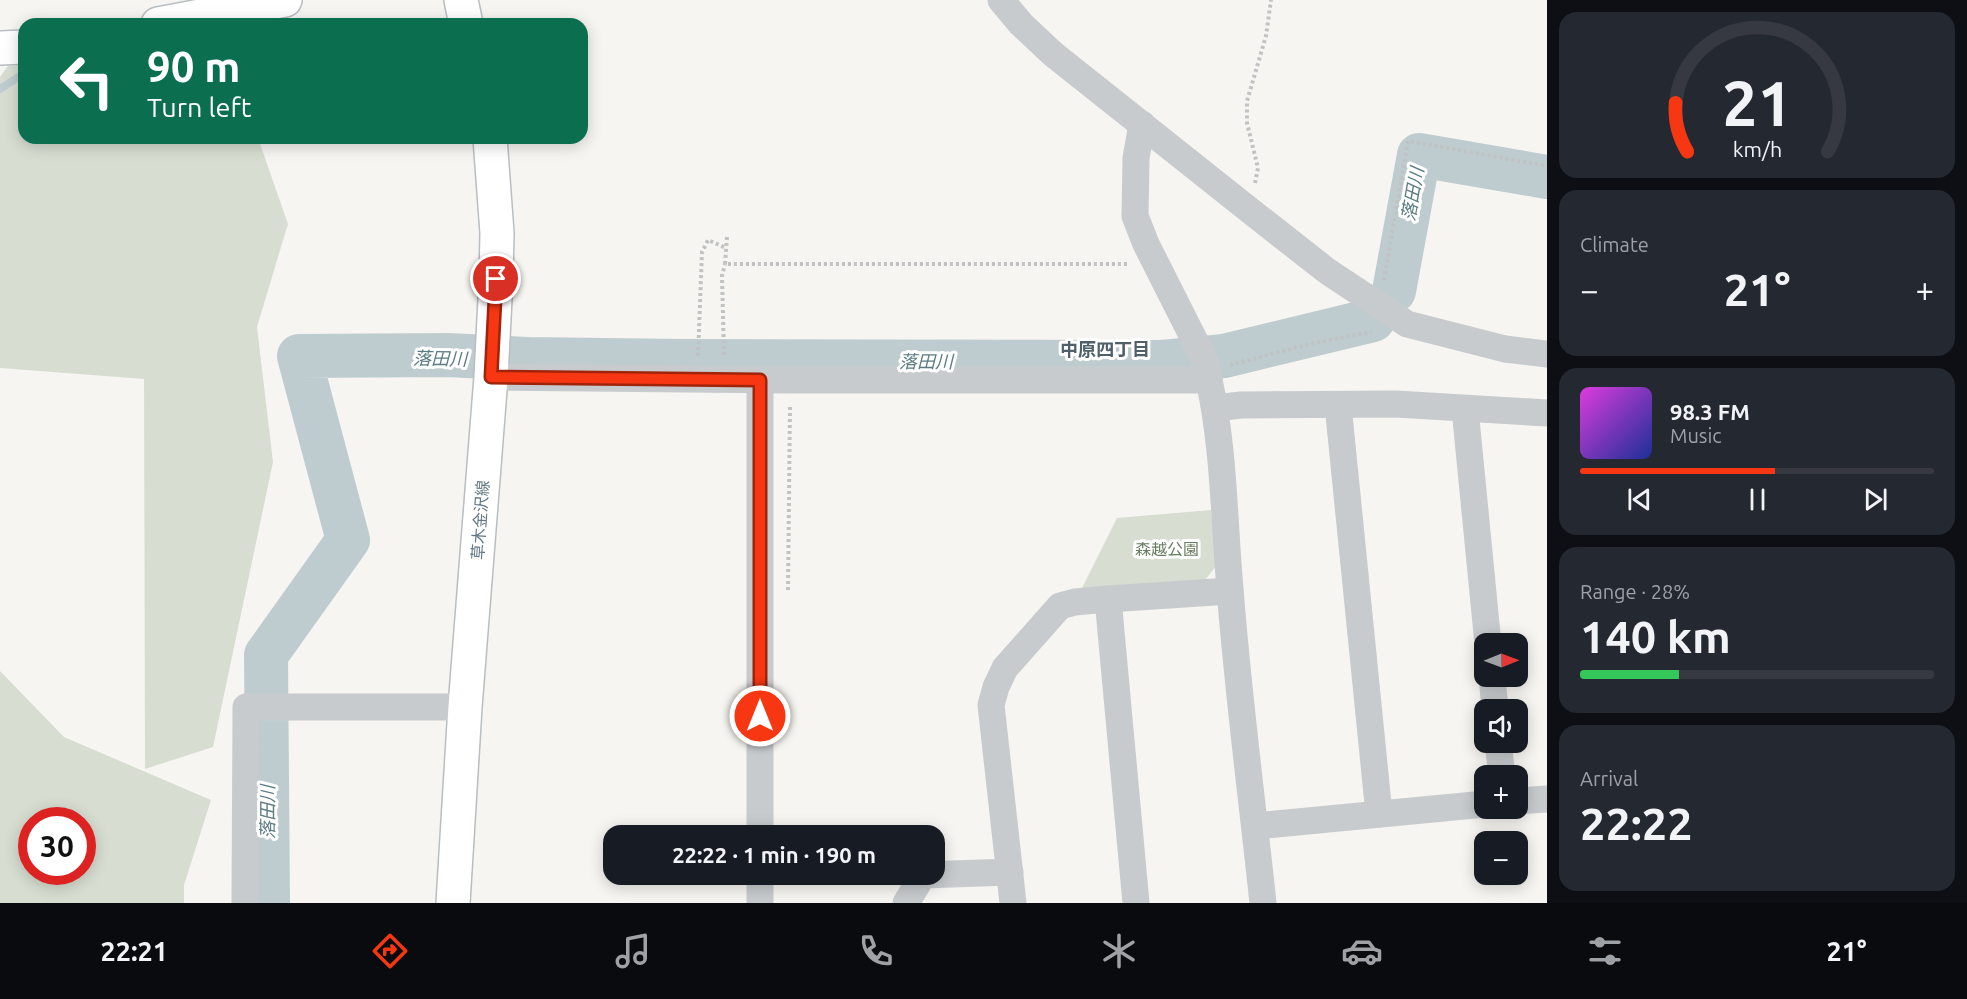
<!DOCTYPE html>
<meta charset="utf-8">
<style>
:root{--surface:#171b24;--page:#242831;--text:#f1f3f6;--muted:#9ea1a6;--line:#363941;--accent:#f63711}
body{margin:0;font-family:Ubuntu,"Noto Sans JP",sans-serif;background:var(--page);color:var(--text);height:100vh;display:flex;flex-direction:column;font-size:22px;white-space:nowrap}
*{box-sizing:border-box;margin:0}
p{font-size:20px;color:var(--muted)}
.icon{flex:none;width:33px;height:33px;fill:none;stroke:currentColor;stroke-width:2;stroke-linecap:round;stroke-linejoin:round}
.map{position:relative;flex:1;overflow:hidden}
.sheet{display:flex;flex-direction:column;gap:12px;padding:12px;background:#0d0f14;width:420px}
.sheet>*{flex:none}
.guide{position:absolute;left:18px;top:18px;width:570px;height:126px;border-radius:18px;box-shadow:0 3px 15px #0003;background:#0b6e4f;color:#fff;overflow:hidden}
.needle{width:39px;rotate:89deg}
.controls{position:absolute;left:1474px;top:633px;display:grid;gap:12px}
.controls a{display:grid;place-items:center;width:54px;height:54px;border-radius:12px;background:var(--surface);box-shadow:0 3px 15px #0003;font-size:30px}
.speed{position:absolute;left:18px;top:807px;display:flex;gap:12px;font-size:30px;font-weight:700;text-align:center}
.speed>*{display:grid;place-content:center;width:78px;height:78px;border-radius:50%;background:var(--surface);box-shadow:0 3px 15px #0003;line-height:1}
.speed .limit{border:9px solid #d22;background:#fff;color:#111}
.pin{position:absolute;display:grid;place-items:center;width:51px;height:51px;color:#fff;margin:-26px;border:3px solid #fff;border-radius:50%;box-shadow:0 2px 6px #0007}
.me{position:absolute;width:66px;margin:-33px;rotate:0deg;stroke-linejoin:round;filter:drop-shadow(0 0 4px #0008)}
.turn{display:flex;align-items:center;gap:21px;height:126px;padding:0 30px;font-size:27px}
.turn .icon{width:78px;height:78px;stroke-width:2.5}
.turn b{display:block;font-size:42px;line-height:51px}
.big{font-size:45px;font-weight:700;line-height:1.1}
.sheet .widget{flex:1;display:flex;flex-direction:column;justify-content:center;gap:9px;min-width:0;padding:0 21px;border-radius:18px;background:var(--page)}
.sheet .dial{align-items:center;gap:0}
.dial svg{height:156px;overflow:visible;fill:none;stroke:var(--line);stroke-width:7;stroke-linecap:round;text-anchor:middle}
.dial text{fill:var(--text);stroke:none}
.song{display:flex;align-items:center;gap:18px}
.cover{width:72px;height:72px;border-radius:9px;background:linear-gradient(135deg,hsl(300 70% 55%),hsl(230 70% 35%))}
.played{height:6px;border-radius:3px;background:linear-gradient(90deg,var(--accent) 55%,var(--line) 55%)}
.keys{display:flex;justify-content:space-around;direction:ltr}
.heat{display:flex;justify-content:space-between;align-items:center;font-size:33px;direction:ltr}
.charge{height:9px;border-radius:4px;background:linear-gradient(90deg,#34c759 28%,var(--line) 0)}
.trip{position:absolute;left:603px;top:825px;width:342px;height:60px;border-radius:18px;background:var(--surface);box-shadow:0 3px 15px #0003;font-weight:700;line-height:60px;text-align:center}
.menu{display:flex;height:96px;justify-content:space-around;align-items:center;background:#090b0e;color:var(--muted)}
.menu .icon{width:42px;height:42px}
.menu .on{color:var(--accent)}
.menu b{font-size:27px;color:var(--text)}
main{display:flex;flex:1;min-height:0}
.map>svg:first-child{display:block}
.green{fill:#d7ded1;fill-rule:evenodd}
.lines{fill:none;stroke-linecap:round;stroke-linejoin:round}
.stream{stroke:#beccd0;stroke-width:8}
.river{stroke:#beccd0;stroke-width:44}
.secondary-casing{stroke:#b8bec2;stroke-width:36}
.path{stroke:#c0c2c3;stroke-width:4;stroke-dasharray:3 3;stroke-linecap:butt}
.minor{stroke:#c7cbcd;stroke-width:27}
.secondary{stroke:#fff;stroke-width:33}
.route-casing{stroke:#a0240b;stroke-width:15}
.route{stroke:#f63711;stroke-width:10}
.labels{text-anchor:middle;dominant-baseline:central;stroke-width:6;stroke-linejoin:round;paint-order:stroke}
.street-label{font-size:16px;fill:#617885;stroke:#fff}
.park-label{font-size:16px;fill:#687c60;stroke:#fff}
.water-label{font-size:18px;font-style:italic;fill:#5c7b83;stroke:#fff}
.neighbourhood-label{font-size:18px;font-weight:bold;fill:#50606a;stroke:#fff}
</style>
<main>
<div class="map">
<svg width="1547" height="903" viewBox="0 0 1547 903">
<rect width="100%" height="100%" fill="#f6f5f1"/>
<g class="green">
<path d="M24,65V138H258L288,224L257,327L273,462L213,747L145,769L144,379L0,368V77L8,66Z"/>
<path d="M1211,510L1217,565L1205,580L1081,590L1117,518Z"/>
<path d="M0,671L64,737L211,800L184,885V903H0ZM32,820H82V872H32Z"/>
</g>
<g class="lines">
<path class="stream" d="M0,89L20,76"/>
<g class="river">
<path d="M1394,291L1419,155L1547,177"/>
<path d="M268,903L266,655L348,540L299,356L448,355L528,359L682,361L1162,362L1224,356L1373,320"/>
</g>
<defs>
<g id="secondary">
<path d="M461,0L466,24"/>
<path d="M158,24L285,0"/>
<path d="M0,48L24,47"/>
<path d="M453,903L465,707L491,377L496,279L497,233L490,138"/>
</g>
</defs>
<use href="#secondary" class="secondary-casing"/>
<g class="path">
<path d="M1255,183L1258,168L1247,123V101L1266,36L1271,0"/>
<path d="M727,237L725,264H1128"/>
<path d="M1384,280L1408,141L1547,166"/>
<path d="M724,355L722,276L725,264"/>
<path d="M698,356L702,252L708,240L726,248"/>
<path d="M1230,365L1314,343L1371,332"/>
<path d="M788,590L790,405"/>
</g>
<g class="minor">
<path d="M1001,0L1021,24L1053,54L1248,209L1327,271L1407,324L1505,349L1547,354"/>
<path d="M1142,124L1136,158L1135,216L1146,244L1206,363L1209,380"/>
<path d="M491,377L791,380H1209C1224,448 1224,520 1230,589C1238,694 1252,799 1263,903"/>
<path d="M760,380V836"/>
<path d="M1338,405L1379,814"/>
<path d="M1215,408L1241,405L1396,404L1547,413"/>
<path d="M1465,409L1488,644"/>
<path d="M1108,599L1136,903"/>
<path d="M1492,676L1495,710"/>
<path d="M1498,742L1502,776"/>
<path d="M1518,801L1547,799"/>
<path d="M1255,826L1485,804"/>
<path d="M760,874V903"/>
<path d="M245,903L246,707H465"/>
<path d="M906,903L923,875L1010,872"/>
<path d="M1013,903L991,705L996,687L1005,668L1060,606L1075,602L1108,599L1230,591"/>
</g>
<use href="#secondary" class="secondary"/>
</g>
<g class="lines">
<defs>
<path id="route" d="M496,279L491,377L760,380V716"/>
</defs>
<use href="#route" class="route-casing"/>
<use href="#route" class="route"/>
</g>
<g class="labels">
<g class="street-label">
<text transform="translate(480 520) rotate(-86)">草木金沢線</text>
</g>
<g class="park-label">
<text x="1167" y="549">森越公園</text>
</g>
<g class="water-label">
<text transform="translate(1412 194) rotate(-80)">落田川</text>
<text transform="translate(440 358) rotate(1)">落田川</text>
<text x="926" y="361">落田川</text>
<text transform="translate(267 812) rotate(-90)">落田川</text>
</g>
<g class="neighbourhood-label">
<text x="1105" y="349">中原四丁目</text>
</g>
</g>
</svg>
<div class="controls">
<a><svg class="needle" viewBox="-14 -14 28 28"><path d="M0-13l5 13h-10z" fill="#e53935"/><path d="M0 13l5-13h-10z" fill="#9ea1a6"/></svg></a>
<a><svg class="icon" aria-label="sound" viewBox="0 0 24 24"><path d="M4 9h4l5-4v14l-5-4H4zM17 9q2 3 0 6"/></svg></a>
<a>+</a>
<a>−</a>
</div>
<div class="speed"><div class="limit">30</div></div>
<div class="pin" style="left:496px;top:279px;background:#d93025"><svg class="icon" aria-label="arrive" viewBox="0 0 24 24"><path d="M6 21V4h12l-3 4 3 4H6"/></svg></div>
<svg class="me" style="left:760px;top:716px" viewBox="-20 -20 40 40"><circle r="17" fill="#f63711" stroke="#fff" stroke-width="3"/><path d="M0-11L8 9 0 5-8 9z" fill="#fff"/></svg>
<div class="trip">22:22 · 1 min · 190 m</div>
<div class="guide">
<div class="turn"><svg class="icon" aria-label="left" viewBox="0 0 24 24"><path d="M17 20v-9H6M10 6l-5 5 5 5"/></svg><div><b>90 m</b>Turn left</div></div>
</div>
</div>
<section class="sheet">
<div class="widget dial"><svg viewBox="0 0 100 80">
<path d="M14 69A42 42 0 1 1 86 69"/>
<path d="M14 69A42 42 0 0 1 8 44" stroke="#f63711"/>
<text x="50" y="56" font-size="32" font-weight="700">21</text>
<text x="50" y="72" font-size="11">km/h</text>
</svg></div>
<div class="widget"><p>Climate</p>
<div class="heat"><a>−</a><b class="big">21°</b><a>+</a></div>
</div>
<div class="widget">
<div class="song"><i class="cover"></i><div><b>98.3 FM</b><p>Music</p></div></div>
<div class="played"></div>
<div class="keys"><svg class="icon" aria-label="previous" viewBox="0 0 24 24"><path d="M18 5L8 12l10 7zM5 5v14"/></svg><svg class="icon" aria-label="pause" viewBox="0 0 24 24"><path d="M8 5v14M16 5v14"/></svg><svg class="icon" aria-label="next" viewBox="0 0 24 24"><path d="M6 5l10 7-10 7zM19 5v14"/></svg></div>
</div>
<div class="widget"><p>Range · 28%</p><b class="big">140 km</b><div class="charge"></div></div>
<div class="widget"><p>Arrival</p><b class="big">22:22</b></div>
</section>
</main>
<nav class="menu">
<b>22:21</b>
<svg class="icon on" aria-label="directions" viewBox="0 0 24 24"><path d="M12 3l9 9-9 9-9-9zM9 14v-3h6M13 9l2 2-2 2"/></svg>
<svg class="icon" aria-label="music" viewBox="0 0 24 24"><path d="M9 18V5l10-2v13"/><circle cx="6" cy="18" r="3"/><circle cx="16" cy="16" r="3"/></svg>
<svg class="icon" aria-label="phone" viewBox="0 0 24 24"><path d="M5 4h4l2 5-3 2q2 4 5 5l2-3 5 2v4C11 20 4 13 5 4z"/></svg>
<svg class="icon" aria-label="climate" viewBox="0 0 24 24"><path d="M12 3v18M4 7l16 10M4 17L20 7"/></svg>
<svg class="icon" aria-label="car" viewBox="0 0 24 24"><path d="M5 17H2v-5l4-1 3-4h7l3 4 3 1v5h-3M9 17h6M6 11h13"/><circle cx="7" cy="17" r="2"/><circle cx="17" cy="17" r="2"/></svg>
<svg class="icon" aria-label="filters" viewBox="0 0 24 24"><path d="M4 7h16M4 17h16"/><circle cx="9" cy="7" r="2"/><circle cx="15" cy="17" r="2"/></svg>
<b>21°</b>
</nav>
